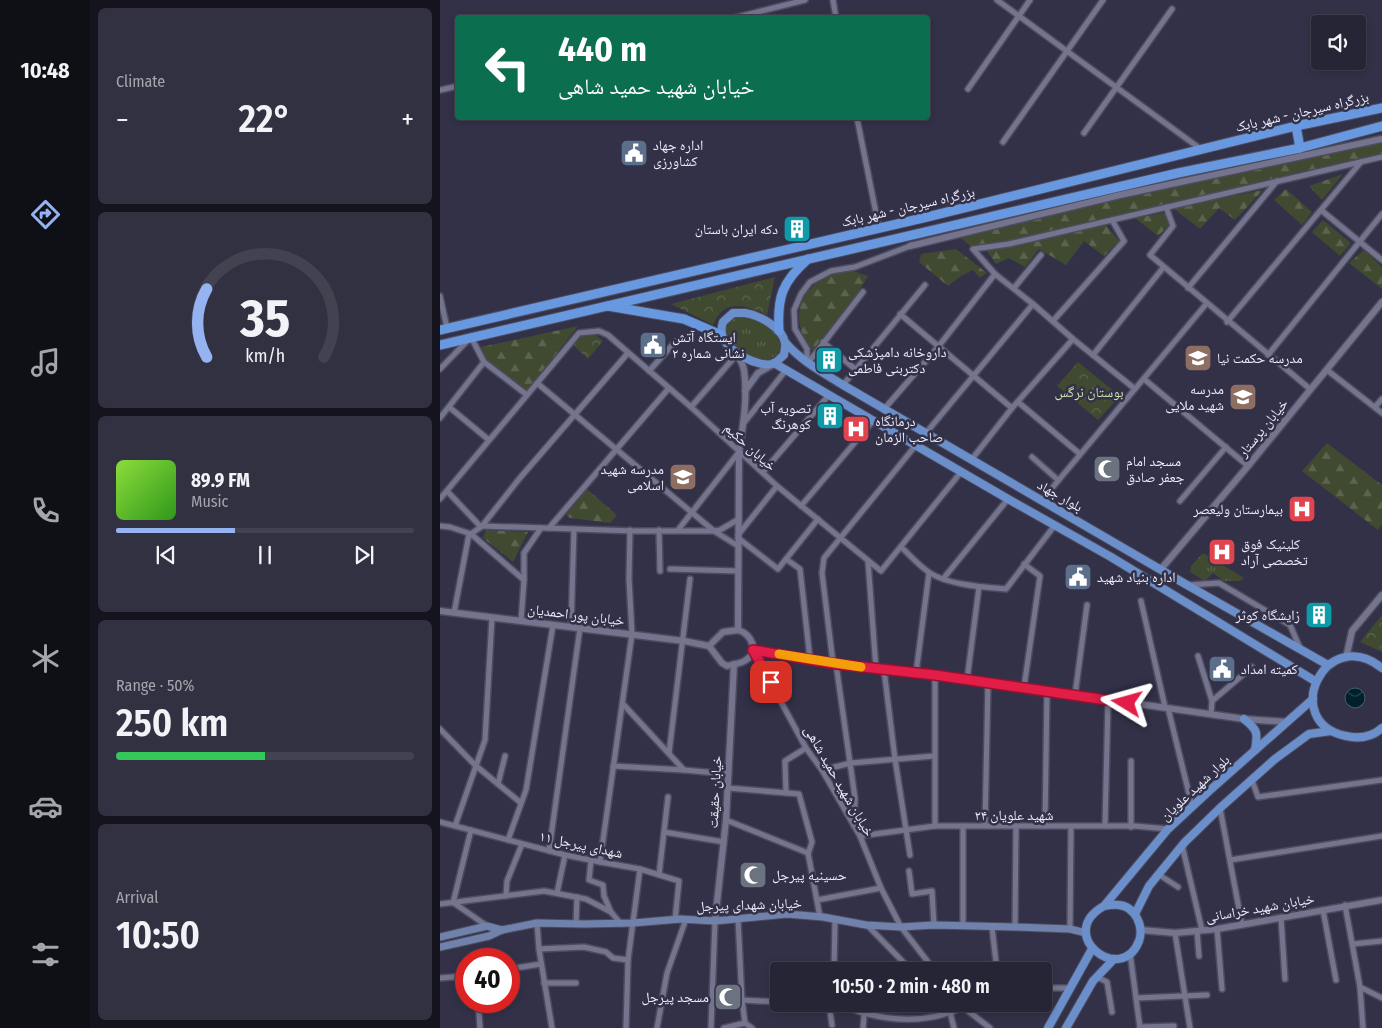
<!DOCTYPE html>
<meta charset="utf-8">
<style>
:root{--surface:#262536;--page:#323142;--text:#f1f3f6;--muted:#a4a5ad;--line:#424251;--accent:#95b2f1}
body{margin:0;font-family:"Fira Sans Condensed","Noto Naskh Arabic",sans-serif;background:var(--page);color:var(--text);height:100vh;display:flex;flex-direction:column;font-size:19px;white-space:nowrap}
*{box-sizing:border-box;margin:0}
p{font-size:16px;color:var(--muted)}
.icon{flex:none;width:28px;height:28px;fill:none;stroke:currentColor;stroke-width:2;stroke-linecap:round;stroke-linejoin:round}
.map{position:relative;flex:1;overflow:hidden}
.details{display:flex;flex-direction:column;gap:8px;padding:8px;background:#15141e;width:350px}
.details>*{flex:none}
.banner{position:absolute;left:15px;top:15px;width:475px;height:105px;border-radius:5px;box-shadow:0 2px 8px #0003,0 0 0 1px var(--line);background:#0b6e4f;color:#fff;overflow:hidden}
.tools{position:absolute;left:871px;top:15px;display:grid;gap:10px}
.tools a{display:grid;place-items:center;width:55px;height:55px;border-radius:5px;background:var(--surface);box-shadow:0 2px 8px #0003,0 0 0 1px var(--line);font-size:25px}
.speed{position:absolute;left:15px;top:948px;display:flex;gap:10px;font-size:25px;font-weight:700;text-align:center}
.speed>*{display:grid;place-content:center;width:65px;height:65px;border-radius:50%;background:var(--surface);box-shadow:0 2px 8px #0003,0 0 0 1px var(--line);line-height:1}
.speed .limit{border:8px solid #d22;background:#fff;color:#111}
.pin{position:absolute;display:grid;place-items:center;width:42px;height:42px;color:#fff;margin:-21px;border-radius:10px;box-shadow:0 2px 8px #0006}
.me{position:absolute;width:55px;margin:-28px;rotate:278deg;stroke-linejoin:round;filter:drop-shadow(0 0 4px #0008)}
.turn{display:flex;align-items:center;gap:18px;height:105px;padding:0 20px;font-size:22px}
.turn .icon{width:65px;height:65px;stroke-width:2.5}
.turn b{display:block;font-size:35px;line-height:42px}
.big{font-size:38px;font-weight:600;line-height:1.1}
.details .widget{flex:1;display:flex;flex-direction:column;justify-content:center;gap:8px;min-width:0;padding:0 18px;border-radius:8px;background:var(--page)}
.details .dial{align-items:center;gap:0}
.dial svg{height:130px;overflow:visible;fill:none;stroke:var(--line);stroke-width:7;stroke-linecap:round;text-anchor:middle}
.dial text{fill:var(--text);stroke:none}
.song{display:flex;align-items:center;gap:15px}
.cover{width:60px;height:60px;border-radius:8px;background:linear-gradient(135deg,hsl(90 70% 55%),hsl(110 70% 35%))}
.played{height:5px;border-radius:2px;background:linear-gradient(90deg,var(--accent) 40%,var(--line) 40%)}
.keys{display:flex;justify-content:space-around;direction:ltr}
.heat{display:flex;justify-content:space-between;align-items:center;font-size:28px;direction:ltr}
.charge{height:8px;border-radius:4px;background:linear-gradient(90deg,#34c759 50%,var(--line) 0)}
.trip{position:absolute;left:330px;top:962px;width:282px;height:50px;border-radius:5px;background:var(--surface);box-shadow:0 2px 8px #0003,0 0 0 1px var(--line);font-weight:600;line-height:50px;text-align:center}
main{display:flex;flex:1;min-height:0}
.menu{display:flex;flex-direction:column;width:90px;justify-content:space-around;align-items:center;background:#0f0f16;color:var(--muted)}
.menu .icon{width:35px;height:35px}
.menu .selected{color:var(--accent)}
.menu b{font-size:22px;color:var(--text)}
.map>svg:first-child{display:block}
.grass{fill:url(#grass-tufts)}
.forest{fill:url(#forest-firs)}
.park{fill:url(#park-crowns)}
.water{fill:url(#water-waves);stroke:#475e6b}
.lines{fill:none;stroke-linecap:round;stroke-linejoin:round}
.minor-casing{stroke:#4d4c5f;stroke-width:8}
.tertiary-casing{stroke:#4d4c5f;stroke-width:9}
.secondary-casing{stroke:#4d4c5f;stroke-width:9}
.primary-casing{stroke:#4d4c5f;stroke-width:10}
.trunk-casing{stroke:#4d4c5f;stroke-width:11}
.minor{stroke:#75748e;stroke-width:5}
.tertiary{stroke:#75748e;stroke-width:6}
.secondary{stroke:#7082ac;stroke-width:7}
.primary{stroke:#6b8fcb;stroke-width:8}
.trunk{stroke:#6898df;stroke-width:9}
.route-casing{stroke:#92132f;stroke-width:12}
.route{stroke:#e11d48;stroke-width:9}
.slow{stroke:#f59e0b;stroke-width:9}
.labels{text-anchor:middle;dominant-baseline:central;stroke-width:5;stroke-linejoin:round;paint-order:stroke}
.street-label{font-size:14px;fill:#ededfc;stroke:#333148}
.poi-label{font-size:14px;fill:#ededfc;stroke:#333148;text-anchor:start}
.park-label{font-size:14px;fill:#cce5a8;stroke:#333148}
</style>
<main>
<nav class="menu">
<b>10:48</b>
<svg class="icon selected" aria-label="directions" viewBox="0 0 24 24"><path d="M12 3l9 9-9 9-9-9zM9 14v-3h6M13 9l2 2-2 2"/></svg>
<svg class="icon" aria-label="music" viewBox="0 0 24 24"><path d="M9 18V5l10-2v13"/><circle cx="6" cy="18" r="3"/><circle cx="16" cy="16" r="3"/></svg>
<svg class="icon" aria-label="phone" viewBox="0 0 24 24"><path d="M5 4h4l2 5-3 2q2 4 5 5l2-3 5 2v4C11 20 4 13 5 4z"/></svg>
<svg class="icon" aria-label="climate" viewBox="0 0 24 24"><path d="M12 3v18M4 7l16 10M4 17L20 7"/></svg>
<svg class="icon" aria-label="car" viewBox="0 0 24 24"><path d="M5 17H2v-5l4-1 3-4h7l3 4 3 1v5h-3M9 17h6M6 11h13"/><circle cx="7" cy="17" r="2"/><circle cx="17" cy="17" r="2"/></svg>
<svg class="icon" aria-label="filters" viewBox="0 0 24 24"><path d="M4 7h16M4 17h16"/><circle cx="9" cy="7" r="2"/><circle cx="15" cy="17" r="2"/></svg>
</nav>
<section class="details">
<div class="widget"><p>Climate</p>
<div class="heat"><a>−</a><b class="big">22°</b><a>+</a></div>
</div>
<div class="widget dial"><svg viewBox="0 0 100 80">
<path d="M14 69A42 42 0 1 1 86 69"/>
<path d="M14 69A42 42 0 0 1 14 27" stroke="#95b2f1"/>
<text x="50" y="56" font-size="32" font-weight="700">35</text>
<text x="50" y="72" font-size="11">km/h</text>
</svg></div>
<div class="widget">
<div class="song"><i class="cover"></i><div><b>89.9 FM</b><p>Music</p></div></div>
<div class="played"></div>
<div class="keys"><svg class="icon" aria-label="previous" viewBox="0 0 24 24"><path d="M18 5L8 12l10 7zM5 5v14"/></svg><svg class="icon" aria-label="pause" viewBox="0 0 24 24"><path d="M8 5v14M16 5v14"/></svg><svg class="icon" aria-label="next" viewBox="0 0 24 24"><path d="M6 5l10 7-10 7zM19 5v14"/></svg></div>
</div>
<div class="widget"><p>Range · 50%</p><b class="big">250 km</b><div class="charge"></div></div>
<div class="widget"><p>Arrival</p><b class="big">10:50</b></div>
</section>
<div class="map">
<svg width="942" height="1028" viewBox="0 0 942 1028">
<defs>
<pattern id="grass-tufts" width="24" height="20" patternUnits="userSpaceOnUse" patternTransform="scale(1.25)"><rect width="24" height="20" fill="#404a30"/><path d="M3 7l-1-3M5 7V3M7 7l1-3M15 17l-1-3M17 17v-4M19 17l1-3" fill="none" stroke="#5c644f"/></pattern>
<pattern id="forest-firs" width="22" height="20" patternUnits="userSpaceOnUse" patternTransform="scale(1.25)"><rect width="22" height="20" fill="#404a30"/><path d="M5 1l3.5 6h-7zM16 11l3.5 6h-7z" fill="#5c644f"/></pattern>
<pattern id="park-crowns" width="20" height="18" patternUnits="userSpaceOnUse" patternTransform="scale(1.25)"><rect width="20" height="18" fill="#404a30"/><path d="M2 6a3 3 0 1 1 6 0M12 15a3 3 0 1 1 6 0" fill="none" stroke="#5c644f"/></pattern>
<pattern id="water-waves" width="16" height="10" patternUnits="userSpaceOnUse" patternTransform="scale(1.25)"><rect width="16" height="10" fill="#00202d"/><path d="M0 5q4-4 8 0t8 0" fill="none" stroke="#26414c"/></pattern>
</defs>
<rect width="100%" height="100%" fill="#333148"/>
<g class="grass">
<path d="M301,316L320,322L334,331L342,347C328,375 291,353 285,329L291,320Z"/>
<path d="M763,553L804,578L800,581H784L773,573L765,581L750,572L751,566Z"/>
</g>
<g class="forest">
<path d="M942,139V157L569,243L533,248L517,235Z"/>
<path d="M903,174L882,200L869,186Z"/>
<path d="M846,189L872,212L862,225L834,200Z"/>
<path d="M823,190L795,220L779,208L760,229L733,208Z"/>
<path d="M724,213L729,225L718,236L695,218Z"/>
<path d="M883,220L911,243L900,256L872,232Z"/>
<path d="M666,225L679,241L664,256L644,241L626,265L599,249L585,267L569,258L556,264L547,251Z"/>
<path d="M516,249L547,273L540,278L533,270L521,276L508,286L479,262L481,254Z"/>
<path d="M924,250L942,267V289L909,263Z"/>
<path d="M410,270L428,276L418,293L372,351C367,343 362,335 360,326C353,293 382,274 410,270Z"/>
<path d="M138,326L86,392L44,360L37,348Z"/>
<path d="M887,443L942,485V524L938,530L862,471Z"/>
<path d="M147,489L177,515L170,523L130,518L126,515Z"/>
<path d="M46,530L88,532L73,562L43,538Z"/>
</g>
<g class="park">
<path d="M335,277L327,315C305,305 284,298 273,325L231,304Z"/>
<path d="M147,328L163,341L148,359L133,345Z"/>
<path d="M638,362L680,396L658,420L617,386Z"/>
<path d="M942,615V652L920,642Z"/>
</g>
<circle class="water" cx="915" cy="698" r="10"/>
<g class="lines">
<defs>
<g id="minor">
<path d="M393,0L396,18"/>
<path d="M557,0L762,150"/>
<path d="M294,18L365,0"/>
<path d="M528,89L590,0"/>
<path d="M0,90L18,86"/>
<path d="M417,118L439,228"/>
<path d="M644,133L732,9"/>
<path d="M563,142L663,0"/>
<path d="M726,207L733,226L710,255L870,389"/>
<path d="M881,210L942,260"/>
<path d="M574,288L601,255"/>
<path d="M748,288L837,181"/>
<path d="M0,296L7,328"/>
<path d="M460,314L572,408"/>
<path d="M613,321L684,241L672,220"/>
<path d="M787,322L921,162"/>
<path d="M383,342L415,369"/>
<path d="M653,355L723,268"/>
<path d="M828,355L942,214"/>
<path d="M367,363V349L355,329L354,310L361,294L370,282L391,271L415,267L470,246"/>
<path d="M368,363L423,292"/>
<path d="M0,369L31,337L44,362L87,395"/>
<path d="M887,370L942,413"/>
<path d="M209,371L235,342"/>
<path d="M704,379L808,466"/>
<path d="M97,383L274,531L298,546"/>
<path d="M403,385L485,285"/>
<path d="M695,389L633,339L593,304L555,274L533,249L569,244L942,157"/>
<path d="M578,402L640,454"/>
<path d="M9,407L49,440"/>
<path d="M251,407L292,360L296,353"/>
<path d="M935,407L942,399"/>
<path d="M445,408L498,347L555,274"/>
<path d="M0,418L44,362"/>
<path d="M303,424L346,370"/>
<path d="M486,433L593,304"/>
<path d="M592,457L618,480"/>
<path d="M532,459L572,408L633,339"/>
<path d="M323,472L389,395"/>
<path d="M7,491L41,527"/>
<path d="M0,499L139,333L159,331L168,335L251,407L337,486L441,571L521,472"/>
<path d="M602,500L767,303"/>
<path d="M740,501L786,447"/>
<path d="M361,506L433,421"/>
<path d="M0,526L10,527L31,534L42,526L79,479L188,353"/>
<path d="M42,526L194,531H274L280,530L299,519"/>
<path d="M109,528L229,388"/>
<path d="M219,530L220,571"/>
<path d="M238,530L299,452"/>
<path d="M31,534L84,580"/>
<path d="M298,535L337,486"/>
<path d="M298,538L338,569L378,519"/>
<path d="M461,547C470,555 479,566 490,573C509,585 543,587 566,589L615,525"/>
<path d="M346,559L360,569L370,659"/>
<path d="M428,561L436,669"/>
<path d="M584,564L600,576L584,687"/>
<path d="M230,569L298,571"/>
<path d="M503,579L568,499"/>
<path d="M748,585L779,583L850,625L860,648"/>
<path d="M701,601L725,707"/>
<path d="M14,613L29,534"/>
<path d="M81,621L84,580V553L101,528"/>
<path d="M131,627L134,529"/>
<path d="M313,650L366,748L382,770L420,836L441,888L461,927L495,971"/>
<path d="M758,656L772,701L771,714"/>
<path d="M393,663L382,573L384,558L476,445"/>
<path d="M396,664L415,798L414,826"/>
<path d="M444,670L455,759L470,855"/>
<path d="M476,673L489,573"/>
<path d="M527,680L539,587"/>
<path d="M635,695L647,605"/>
<path d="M772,701L812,667"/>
<path d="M183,704L244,770"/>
<path d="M728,708L752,806"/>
<path d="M0,729L35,765L81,803"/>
<path d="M229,753L250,579"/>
<path d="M173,766L244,770L288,774"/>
<path d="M382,770L411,763L494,756"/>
<path d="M812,780L818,797L942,780"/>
<path d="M58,784L65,756"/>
<path d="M288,788L359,794L372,842L368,854"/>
<path d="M346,793L345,761L366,748"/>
<path d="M780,808L802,925"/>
<path d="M286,820L368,853L380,917"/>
<path d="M0,822L125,855L160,862L200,869L239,881L235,920"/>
<path d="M545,825L548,683"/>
<path d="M15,826L45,740L52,617"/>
<path d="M495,826V675"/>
<path d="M605,826L607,691"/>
<path d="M665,826L668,701"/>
<path d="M691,827V761"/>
<path d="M224,832L284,842"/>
<path d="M420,836L495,826H695L728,829"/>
<path d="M68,840L86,790L113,625"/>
<path d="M742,845L762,930"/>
<path d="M109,851L140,628"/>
<path d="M151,860L149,880L163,885L164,896L171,912"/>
<path d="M790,860L942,836"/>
<path d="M160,862L192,634L189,579L190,530"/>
<path d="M469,871L472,894L492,891L494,925"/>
<path d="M718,874L738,887"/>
<path d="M219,875L228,797"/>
<path d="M117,893L125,855"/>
<path d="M66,896L67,881L82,844"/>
<path d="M377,900L441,888"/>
<path d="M13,903L31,830"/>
<path d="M14,903L47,926"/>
<path d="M0,904L104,891L146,899L171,912L181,924"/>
<path d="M905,905L920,987L942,998"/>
<path d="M883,910L896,980"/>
<path d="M298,918L302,1000L305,1023L312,1028"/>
<path d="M841,918L845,979"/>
<path d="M97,923L99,949L112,1028"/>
<path d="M136,924L137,897"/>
<path d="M427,925L472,971"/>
<path d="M523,925V826"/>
<path d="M552,927L557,971"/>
<path d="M575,927L576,826"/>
<path d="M630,929L631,827"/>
<path d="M777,929L782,989"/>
<path d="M757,931L759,956"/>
<path d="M735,933L750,1028"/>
<path d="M913,944L942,941"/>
<path d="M99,949L144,947L166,952L173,958L188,960"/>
<path d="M690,953L700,1028"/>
<path d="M69,969L101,964"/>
<path d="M394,971L395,919"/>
<path d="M657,977L667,982L672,1012"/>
<path d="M0,978L26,976"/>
<path d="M104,983H136"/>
<path d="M920,987L923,1028"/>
<path d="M608,988H631"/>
<path d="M696,998L767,995"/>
<path d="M302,1000L339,1002"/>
<path d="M38,1001L40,1027"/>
<path d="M370,1004C381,1004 392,1004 402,1006C409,1007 416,1011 424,1013C457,1022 492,1022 523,1007L550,1028"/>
<path d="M505,1004L514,1011"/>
<path d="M389,1005L392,1025"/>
<path d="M510,1012L514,1028"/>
<path d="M700,1027L734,1026"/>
<path d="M186,1028L188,960L200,869"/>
<path d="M217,1028L227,973L246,919"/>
<path d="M271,1028L275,921"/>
<path d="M284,1028L305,1023"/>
<path d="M423,1028L425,1004"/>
</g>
<g id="tertiary">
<path d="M470,246L680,195L942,139"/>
<path d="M296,353C299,358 303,364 304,370C308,397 303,426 299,452L298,630"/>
<path d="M305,391L318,373L332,365"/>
<path d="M721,569L808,466L942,302"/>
<path d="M0,611L244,641L269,646"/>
<path d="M298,630C311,634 320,651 306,660C301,664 293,664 287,666L282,663L269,646L283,632Z"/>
<path d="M313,650L396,664L495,675L804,719L847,722"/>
<path d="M906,658L912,631L942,595"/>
<path d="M275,921L286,820L294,664"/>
<path d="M701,930L735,933L777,929L942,900"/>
</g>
<g id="secondary">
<path d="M0,937L47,926L62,930"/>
<path d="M0,947L49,936L62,930L97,923L144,924L193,923L240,919L275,921L347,914L383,917L426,925L461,927L494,925L575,927L630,929L646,933"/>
</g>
<g id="primary">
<path d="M293,313C297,313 302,313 305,313C319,315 343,328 345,343C346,347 344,352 344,355C341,357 338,361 335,363C320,370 284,350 282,334C281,330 282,325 283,322Z"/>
<path d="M345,342C361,361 382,372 403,385L747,585L888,665"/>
<path d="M334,363L568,499L671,557L875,681"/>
<path d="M942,668C885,623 839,722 906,736C919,739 932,737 942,728"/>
<path d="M804,719C818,730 818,733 815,750"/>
<path d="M664,906C669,905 674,904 679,905C696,907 704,927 699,941C681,987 614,934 664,906L728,829L769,791L873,699"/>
<path d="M695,914L709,886L745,842L780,808L835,759L869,734L891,731"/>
<path d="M608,1028L652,949"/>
<path d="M626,1028L653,981L674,959"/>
</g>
<g id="trunk">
<path d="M856,126L860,148"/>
<path d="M168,306L244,319L281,335"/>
<path d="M0,330L483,218L856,126L942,108"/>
<path d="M339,331C337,297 342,282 368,259"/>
<path d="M0,345L738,173L860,148L942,126"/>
</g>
</defs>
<use href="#minor" class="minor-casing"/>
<use href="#tertiary" class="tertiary-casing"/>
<use href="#secondary" class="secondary-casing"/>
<use href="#primary" class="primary-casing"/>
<use href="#trunk" class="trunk-casing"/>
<use href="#minor" class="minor"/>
<use href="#tertiary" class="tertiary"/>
<use href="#secondary" class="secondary"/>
<use href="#primary" class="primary"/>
<use href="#trunk" class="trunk"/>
</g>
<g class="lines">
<defs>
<path id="route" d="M331,682L313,650L396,664L495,675L687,703"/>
</defs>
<use href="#route" class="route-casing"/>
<use href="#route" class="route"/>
<path class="slow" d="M339,654L421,667"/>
</g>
<defs>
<symbol id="civic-square" viewBox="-11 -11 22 22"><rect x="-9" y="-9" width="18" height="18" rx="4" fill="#5c6f8a" stroke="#333148"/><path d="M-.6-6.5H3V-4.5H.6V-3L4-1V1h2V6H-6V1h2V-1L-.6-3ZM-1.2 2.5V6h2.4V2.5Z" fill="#fff"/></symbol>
<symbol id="building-square" viewBox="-11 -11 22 22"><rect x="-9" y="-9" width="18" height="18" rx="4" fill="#0f9aa8" stroke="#333148"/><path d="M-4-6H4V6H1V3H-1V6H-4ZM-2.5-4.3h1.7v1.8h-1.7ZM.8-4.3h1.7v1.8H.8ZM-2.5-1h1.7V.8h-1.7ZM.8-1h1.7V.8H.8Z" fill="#fff"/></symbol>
<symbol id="school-square" viewBox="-11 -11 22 22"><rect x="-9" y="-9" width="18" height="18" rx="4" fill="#8d6e63" stroke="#333148"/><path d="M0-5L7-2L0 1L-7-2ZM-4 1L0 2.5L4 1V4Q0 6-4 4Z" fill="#fff"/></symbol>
<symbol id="hospital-square" viewBox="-11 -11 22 22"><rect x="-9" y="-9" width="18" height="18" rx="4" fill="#e0444e" stroke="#333148"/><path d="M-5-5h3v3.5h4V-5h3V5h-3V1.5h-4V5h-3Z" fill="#fff"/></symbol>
<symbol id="mosque-square" viewBox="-11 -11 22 22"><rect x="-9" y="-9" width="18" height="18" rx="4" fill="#6b7280" stroke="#333148"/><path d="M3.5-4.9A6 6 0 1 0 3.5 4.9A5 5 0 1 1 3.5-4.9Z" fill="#fff"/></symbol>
</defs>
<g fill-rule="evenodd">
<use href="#civic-square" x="178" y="137" width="32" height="32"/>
<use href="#building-square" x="341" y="213" width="32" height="32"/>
<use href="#civic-square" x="197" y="329" width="32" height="32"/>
<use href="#school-square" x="742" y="342" width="32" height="32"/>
<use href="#building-square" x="373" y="344" width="32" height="32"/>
<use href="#school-square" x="787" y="381" width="32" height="32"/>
<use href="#building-square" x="374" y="400" width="32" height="32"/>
<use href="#hospital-square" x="400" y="413" width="32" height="32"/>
<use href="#mosque-square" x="651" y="453" width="32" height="32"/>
<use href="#school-square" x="227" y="461" width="32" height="32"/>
<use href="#hospital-square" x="846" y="493" width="32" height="32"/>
<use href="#hospital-square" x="766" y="536" width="32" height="32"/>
<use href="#civic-square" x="622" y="561" width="32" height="32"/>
<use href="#building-square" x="863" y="599" width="32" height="32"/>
<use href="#civic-square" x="766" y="653" width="32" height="32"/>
<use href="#mosque-square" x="297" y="859" width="32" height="32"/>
<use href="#mosque-square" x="272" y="981" width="32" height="32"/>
</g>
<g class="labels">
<g class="street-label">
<text transform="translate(862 112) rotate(-13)">بزرگراه سیرجان - شهر بابک</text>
<text transform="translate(468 207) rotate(-13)">بزرگراه سیرجان - شهر بابک</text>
<text transform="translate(823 428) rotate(-51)">خیابان پرستار</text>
<text transform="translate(310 447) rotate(42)">خیابان حکیم</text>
<text transform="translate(620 496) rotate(30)">بلوار جهاد</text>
<text transform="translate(136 615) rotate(7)">خیابان پور احمدیان</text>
<text transform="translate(399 781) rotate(60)">خیابان شهید حمید شاهی</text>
<text transform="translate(755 788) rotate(-43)">بلوار شهید علویان</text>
<text transform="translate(275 792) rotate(-87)">خیابان حقیقت</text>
<text x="574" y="815">شهید علویان ۲۴</text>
<text transform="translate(141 845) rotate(12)">شهدای پیرجل ۱۱</text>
<text transform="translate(309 905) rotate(-2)">خیابان شهدای پیرجل</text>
<text transform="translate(820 908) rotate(-10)">خیابان شهید خراسانی</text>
</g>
<g class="poi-label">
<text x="213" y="145">اداره جهاد<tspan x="213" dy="16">کشاورزی</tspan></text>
<text x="338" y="229" text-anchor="end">دکه ایران باستان</text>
<text x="232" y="337">ایستگاه آتش<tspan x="232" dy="16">نشانی شماره ۲</tspan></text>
<text x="408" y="352">داروخانه دامپزشکی<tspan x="408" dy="16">دکتربنی فاطمی</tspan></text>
<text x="777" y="358">مدرسه حکمت نیا</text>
<text x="784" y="389" text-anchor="end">مدرسه<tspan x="784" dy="16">شهید ملایی</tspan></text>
<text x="371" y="408" text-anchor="end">تصویه آب<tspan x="371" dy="16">کوهرنگ</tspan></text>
<text x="435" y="421">درمانگاه<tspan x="435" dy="16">صاحب الزمان</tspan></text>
<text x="686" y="461">مسجد امام<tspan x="686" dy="16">جعفر صادق</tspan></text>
<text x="224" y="469" text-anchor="end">مدرسه شهید<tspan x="224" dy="16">اسلامی</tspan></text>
<text x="843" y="509" text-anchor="end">بیمارستان ولیعصر</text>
<text x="801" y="544">کلینیک فوق<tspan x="801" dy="16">تخصصی آراد</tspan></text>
<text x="657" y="577">اداره بنیاد شهید</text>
<text x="860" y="615" text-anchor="end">زایشگاه کوثر</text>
<text x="801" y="669">کمیته امداد</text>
<text x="332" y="875">حسینیه پیرجل</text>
<text x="269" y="997" text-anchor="end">مسجد پیرجل</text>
</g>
<g class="park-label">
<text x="649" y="392">بوستان نرگس</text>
</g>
</g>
</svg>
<div class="tools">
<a><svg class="icon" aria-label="sound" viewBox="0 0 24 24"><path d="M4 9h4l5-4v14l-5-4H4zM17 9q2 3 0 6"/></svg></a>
</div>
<div class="speed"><div class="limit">40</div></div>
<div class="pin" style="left:331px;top:682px;background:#d93025"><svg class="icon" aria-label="arrive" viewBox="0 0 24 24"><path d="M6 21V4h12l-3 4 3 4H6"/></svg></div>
<svg class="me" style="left:687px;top:703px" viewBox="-20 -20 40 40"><path d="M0-17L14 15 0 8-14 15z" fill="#e11d48" stroke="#fff" stroke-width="4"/></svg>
<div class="trip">10:50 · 2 min · 480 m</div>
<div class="banner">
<div class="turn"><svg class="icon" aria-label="left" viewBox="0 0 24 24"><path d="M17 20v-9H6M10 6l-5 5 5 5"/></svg><div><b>440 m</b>خیابان شهید حمید شاهی</div></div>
</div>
</div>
</main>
